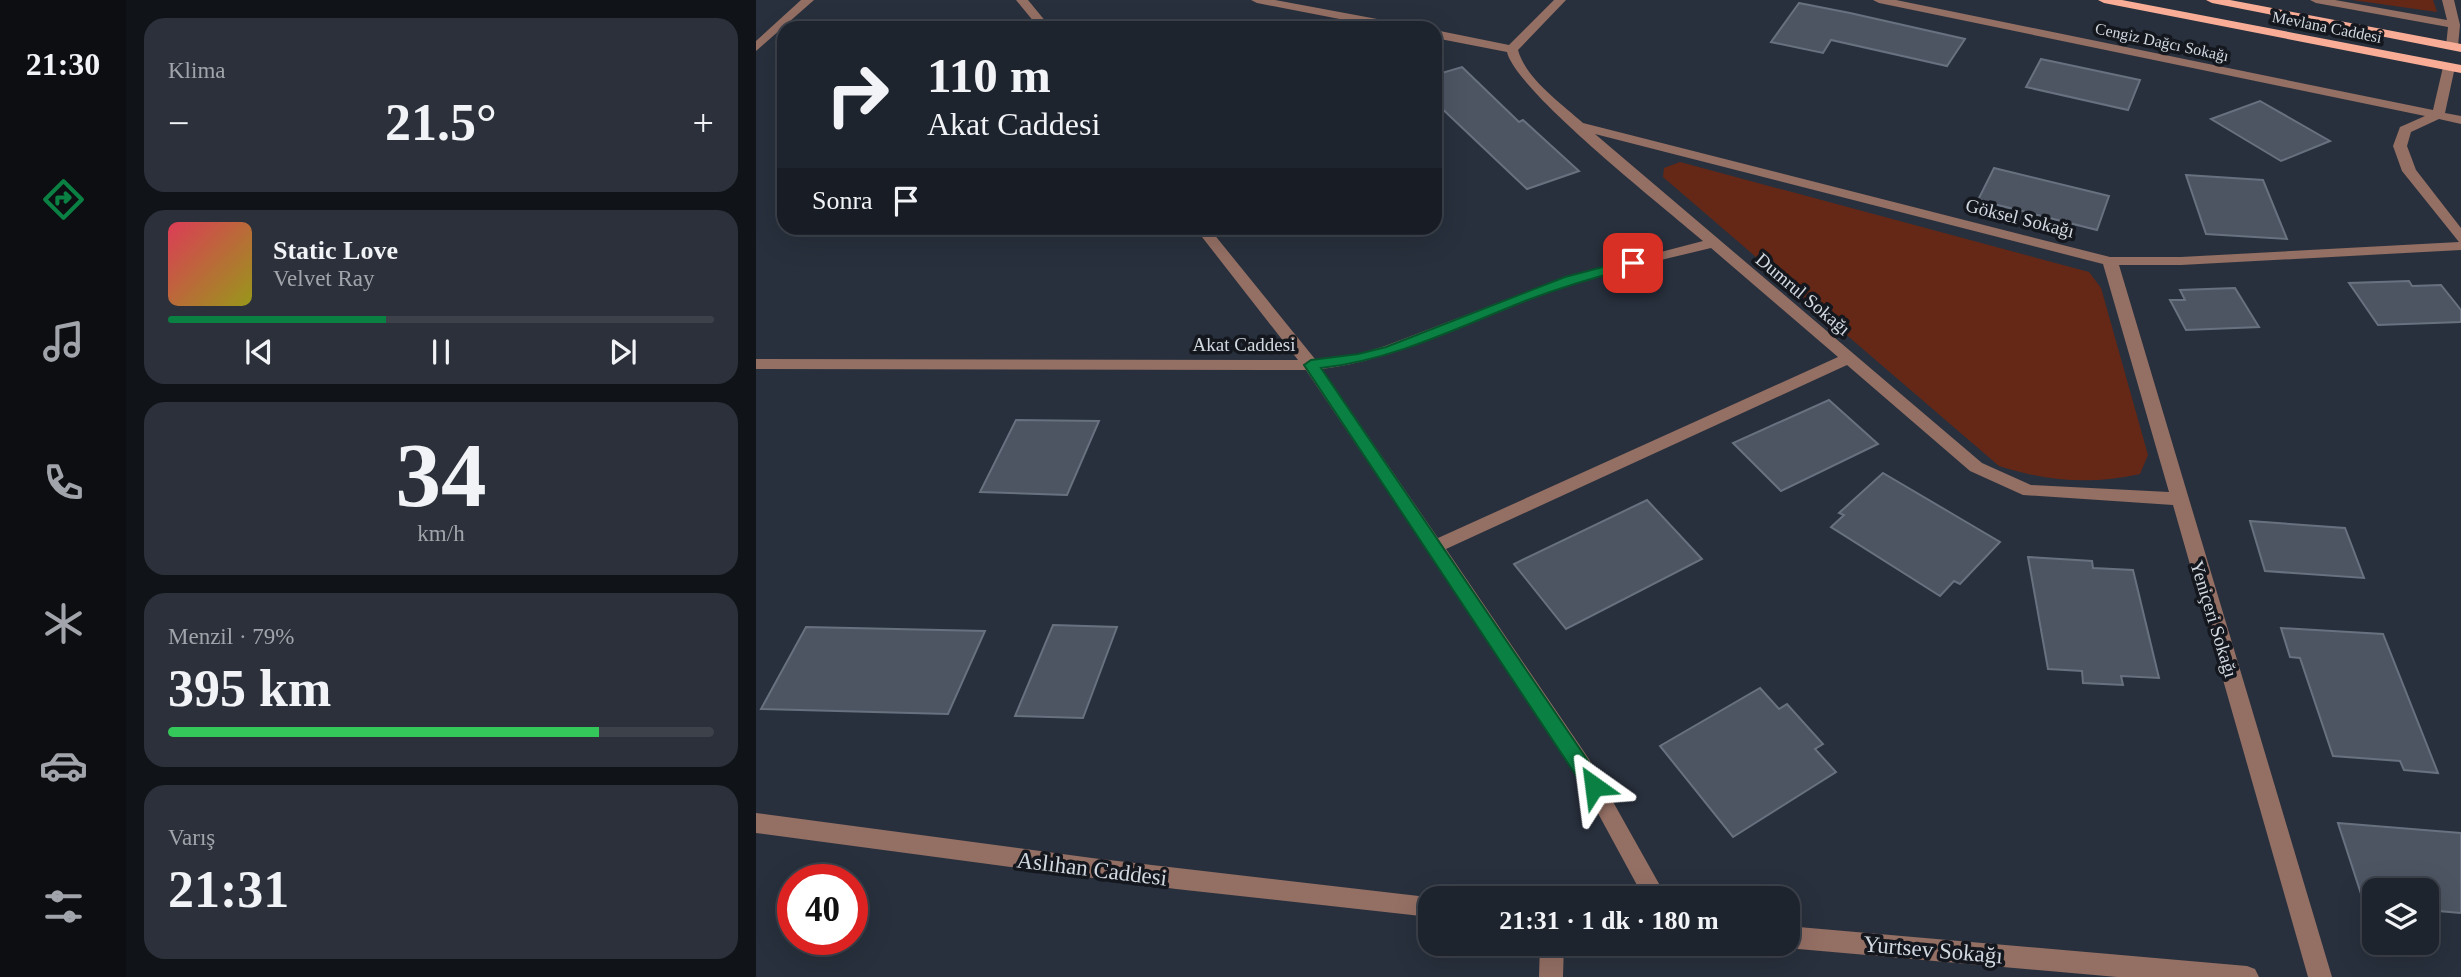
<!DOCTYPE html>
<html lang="tr">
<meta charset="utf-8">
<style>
:root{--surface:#1e242e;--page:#2b303a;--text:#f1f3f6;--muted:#a1a4aa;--line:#3c414a;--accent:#0b8043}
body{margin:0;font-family:"Times New Roman",serif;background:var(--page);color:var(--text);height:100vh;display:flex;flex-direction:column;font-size:26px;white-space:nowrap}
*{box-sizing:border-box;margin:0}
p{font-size:23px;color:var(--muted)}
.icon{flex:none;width:38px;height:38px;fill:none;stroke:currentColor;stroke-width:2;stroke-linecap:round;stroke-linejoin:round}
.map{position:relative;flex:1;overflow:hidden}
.side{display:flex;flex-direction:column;gap:18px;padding:18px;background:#101419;width:630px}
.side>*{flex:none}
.hud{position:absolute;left:21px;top:21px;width:665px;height:214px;border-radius:21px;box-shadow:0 7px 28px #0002,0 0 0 2px var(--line);background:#1e242e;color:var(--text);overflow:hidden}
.tools{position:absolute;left:1606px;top:878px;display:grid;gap:14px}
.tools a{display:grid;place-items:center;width:77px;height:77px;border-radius:14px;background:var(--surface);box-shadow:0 7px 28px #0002,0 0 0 2px var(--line);font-size:35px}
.speed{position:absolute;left:21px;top:864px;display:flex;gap:14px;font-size:35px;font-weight:700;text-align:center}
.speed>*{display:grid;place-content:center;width:91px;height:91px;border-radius:50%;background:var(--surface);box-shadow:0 7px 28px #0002,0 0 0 2px var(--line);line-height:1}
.speed .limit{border:10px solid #d22;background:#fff;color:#111}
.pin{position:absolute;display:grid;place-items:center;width:60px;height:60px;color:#fff;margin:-30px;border-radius:14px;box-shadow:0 4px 10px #0006}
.me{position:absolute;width:77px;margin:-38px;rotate:329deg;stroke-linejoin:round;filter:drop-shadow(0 0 5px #0008)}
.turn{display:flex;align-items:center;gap:24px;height:147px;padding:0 35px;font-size:32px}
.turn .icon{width:91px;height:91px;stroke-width:2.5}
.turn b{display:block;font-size:49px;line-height:60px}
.then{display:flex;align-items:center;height:66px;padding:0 35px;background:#0003;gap:14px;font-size:26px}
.big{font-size:52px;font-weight:800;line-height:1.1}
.side .widget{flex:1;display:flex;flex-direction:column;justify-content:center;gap:10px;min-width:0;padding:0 24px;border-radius:21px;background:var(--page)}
.side .dial{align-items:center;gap:0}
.dial b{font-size:91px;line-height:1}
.song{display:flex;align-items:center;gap:21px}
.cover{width:84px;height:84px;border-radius:10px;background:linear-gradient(135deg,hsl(350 70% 55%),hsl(60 70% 35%))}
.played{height:7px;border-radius:4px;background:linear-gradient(90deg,var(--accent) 40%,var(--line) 40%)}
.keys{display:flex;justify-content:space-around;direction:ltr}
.heat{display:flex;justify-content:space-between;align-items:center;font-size:38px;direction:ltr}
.charge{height:10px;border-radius:5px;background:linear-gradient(90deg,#34c759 79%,var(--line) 0)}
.trip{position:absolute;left:662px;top:886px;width:382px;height:70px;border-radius:21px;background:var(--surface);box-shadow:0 7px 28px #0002,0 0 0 2px var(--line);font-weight:800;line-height:70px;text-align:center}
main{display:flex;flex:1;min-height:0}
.tabs{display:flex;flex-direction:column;width:126px;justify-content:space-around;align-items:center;background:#0c0e12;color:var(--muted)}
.tabs .icon{width:49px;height:49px}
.tabs .on{color:var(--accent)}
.tabs b{font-size:32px;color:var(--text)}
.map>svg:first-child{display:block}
.green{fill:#662816}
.building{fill:#4d5563;stroke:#68717f;stroke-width:2}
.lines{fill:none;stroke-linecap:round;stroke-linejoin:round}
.minor{fill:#946f64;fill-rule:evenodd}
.major{fill:#f9ad97;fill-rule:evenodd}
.route{fill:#0b8043;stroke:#07532c;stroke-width:2}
.labels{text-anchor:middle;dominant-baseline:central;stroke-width:7;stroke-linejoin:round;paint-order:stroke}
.far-street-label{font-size:16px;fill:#d2d8e0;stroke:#14181e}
.street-label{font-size:19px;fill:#d2d8e0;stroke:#14181e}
.near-street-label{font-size:23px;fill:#d2d8e0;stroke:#14181e}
</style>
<main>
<nav class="tabs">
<b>21:30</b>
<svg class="icon on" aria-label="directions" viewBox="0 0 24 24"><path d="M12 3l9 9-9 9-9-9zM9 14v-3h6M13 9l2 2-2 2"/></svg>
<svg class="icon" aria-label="music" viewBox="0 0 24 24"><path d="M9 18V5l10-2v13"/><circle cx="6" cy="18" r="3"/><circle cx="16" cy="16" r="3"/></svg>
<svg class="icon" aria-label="phone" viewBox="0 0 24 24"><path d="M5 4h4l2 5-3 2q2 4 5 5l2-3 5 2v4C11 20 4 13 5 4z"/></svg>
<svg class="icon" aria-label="climate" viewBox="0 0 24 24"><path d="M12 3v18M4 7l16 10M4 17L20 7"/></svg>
<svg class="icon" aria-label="car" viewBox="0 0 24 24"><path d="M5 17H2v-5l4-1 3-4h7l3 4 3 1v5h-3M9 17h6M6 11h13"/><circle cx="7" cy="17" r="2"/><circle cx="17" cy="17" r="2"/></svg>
<svg class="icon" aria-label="filters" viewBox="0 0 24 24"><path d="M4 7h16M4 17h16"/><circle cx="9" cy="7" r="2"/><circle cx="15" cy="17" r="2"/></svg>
</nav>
<section class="side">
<div class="widget"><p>Klima</p>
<div class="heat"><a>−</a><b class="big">21.5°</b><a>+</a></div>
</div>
<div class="widget">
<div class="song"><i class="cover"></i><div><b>Static Love</b><p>Velvet Ray</p></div></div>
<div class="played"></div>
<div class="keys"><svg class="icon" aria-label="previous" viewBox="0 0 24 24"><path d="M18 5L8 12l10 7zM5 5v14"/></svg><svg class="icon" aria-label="pause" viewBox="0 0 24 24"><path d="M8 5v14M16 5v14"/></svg><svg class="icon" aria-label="next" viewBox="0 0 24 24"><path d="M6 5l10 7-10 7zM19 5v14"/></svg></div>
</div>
<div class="widget dial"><b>34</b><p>km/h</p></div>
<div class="widget"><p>Menzil · 79%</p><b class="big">395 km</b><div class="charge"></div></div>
<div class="widget"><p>Varış</p><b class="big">21:31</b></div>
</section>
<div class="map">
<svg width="1705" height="977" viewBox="0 0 1705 977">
<rect width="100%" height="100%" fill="#28303d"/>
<g class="green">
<path d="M1596,0H1677L1681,12Z"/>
<path d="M924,162L1333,272L1345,288L1392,455L1384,474C1335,485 1290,481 1243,466L907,177L908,168Z"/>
</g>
<g class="building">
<path d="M1043,3L1094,13L1209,39L1191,66L1075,40L1067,53L1015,42Z"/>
<path d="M1285,59L1384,80L1372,110L1270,87Z"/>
<path d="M706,67L763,122L767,120L823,171L771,189L679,102V75Z"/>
<path d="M1504,101L1574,141L1525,161L1455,119Z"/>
<path d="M1238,168L1353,196L1341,230L1222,200Z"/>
<path d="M1430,175L1507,180L1531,239L1450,234Z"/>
<path d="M1653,281L1656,286L1685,285L1705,310V322L1622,325L1593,283Z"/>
<path d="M1479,288L1503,327L1430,330L1414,300H1429L1424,290Z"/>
<path d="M1073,400L1122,444L1025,491L977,443Z"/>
<path d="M260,420L343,421L311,495L224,492Z"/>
<path d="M1127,473L1200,516L1244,542L1204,584L1198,581L1184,596L1075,527L1088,515L1083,513Z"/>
<path d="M891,500L946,559L810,629L758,564Z"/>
<path d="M1494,521L1589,528L1608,578L1509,571Z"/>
<path d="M1272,557L1336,561L1337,568L1377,570L1403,678L1365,676L1367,685L1327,683L1326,671L1292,669Z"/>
<path d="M297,625L361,627L327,718L259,716Z"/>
<path d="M50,627L229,631L192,714L5,709Z"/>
<path d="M1525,628L1627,634L1682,773L1648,770L1644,761L1577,756L1544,658L1534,657Z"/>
<path d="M1004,688L1023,709L1031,704L1067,744L1059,749L1080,772L977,837L904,746Z"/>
<path d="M1582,823L1705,833V913L1671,910V891H1619V907L1609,906Z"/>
</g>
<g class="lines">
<g class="minor">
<path d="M45,0H58L0,51V41Z"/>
<path d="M260,0H272L295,28H283Z"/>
<path d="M495,0H519L648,24L654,28H630L501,3Z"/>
<path d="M798,0H810L762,50C770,79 805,103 827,123L1354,257H1425L1703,242L1646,171L1637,146L1644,127L1669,116L1123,3L1117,0H1140L1677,110L1687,67L1697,64L1699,67L1689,113L1705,116V124L1683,119L1655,132L1651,146L1660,170L1705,228V250L1425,265H1363L1576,977H1552L1417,505L1267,495L1214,471L1091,365L690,549L833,759L911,898H888L819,771L550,370L0,369V359L542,360L439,228H453L559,359L603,354L629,346L809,277L947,241C909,208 760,91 751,52L679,38V30L753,45ZM839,134L1347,264L1413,492L1275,485L1226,463ZM955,248L1082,357L682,538L566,369C656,357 734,311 820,283C864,269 910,259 955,248Z"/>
<path d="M1554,0H1579L1691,20L1686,0H1698L1704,25L1702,46L1696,50L1690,46L1692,27L1560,3Z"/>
<path d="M0,813L336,858L680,898H674V917L420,889L0,833Z"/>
<path d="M1031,926L1491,966L1499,969L1503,977H1361L1031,948L1022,943H1031Z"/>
<path d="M784,943H808L807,977H783Z"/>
</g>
<g class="major">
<path d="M1342,0H1366L1705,65V73L1348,3Z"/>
<path d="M1450,0H1474L1705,44V52L1456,3Z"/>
</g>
</g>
<path class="route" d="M877,259L884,263L882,266C843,276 806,287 769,301C701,328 637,360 565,368L845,780L848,786L845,792L838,795L831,792L548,365L555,360L602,354L630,347L809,277Z"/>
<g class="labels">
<g class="far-street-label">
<text transform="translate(1571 27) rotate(11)">Mevlana Caddesi</text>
<text transform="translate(1406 42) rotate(12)">Cengiz Dağcı Sokağı</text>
</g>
<g class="street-label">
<text transform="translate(1264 218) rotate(14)">Göksel Sokağı</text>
<text transform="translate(1047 294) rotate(40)">Dumrul Sokağı</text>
<text x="488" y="344">Akat Caddesi</text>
<text transform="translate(1458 619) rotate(73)">Yeniçeri Sokağı</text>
</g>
<g class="near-street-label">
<text transform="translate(336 869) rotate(7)">Aslıhan Caddesi</text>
<text transform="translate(1177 950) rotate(5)">Yurtsev Sokağı</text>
</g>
</g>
</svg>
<div class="tools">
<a><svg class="icon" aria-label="layers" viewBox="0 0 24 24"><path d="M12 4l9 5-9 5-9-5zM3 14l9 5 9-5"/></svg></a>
</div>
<div class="speed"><div class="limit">40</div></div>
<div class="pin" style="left:877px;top:263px;background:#d93025"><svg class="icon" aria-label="arrive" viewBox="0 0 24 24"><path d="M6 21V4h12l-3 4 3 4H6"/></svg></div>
<svg class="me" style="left:838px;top:786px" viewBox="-20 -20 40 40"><path d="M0-17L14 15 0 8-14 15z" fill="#0b8043" stroke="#fff" stroke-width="4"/></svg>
<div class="trip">21:31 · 1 dk · 180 m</div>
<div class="hud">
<div class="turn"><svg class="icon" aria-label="right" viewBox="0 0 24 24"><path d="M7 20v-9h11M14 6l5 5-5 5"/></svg><div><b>110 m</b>Akat Caddesi</div></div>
<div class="then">Sonra<svg class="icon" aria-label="arrive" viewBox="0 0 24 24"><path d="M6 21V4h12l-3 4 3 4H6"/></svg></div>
</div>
</div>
</main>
